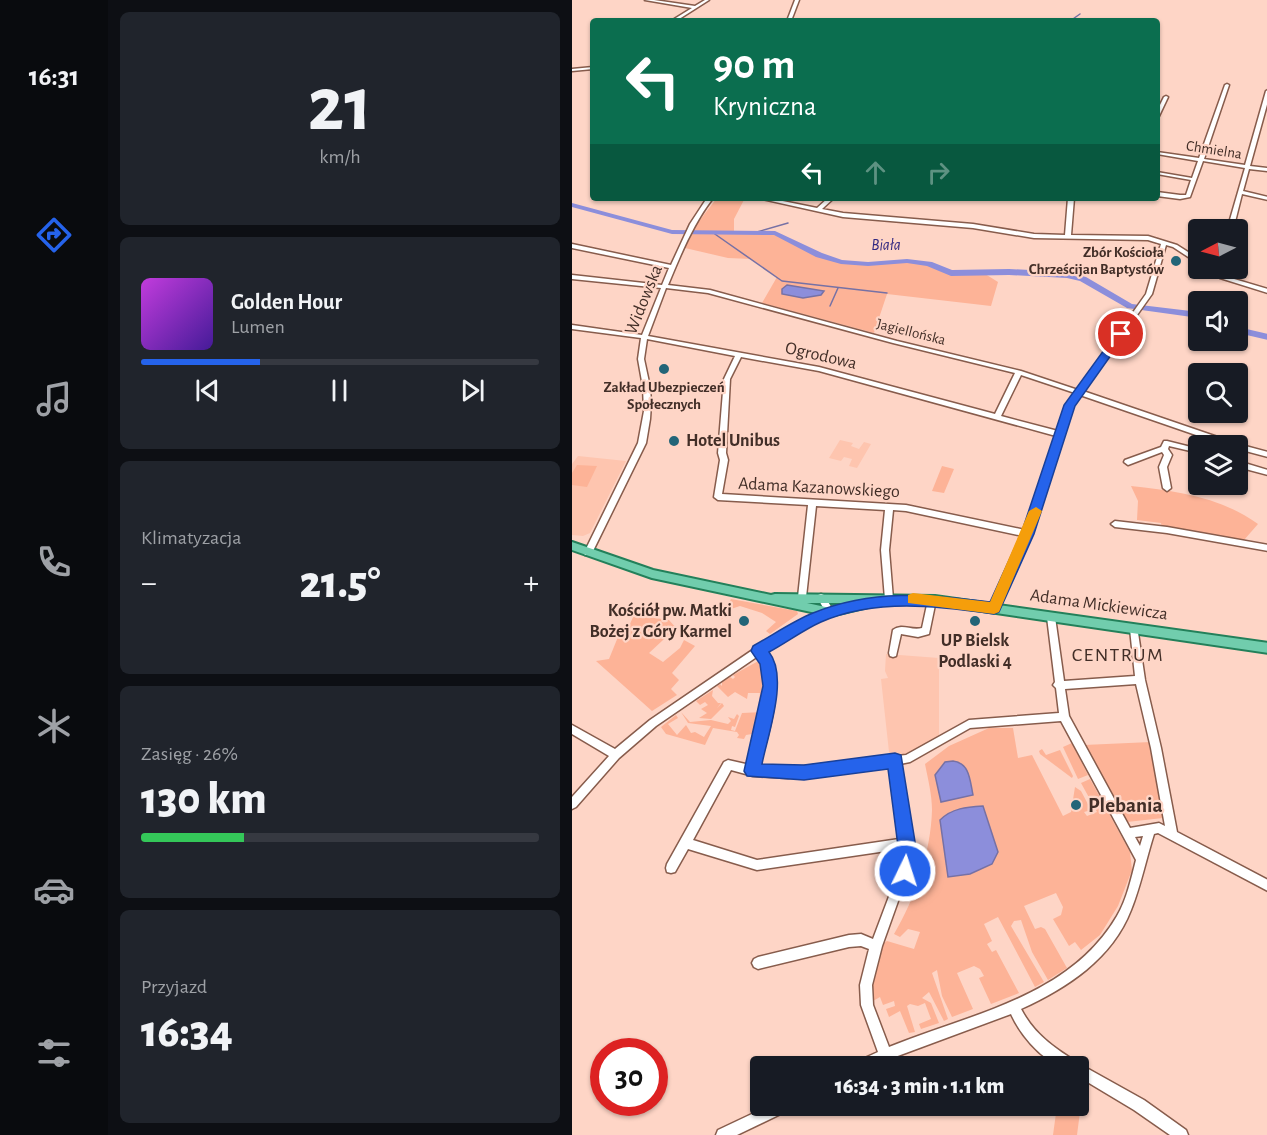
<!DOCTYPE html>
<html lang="pl">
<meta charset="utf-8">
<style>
:root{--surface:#171b24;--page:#20242c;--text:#f1f3f6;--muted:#9ea1a6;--line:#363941;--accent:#2563eb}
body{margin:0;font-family:"Alegreya Sans",sans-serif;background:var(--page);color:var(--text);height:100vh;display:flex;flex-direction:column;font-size:22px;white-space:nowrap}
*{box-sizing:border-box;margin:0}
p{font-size:20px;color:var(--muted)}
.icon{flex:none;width:33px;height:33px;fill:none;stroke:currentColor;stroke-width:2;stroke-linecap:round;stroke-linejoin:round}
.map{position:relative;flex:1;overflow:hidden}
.sheet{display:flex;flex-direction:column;gap:12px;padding:12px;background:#0d0f14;width:464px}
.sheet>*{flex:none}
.banner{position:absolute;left:18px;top:18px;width:570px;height:183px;border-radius:6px;box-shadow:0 2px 4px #0004;background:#0b6e4f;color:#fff;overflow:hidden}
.needle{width:39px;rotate:264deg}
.fabs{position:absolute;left:616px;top:219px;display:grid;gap:12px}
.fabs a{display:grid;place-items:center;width:60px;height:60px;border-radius:6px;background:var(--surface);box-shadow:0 2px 4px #0004;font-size:30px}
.speed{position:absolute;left:18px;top:1038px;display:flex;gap:12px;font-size:30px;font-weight:700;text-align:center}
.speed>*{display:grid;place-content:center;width:78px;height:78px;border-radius:50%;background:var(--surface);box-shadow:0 2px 4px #0004;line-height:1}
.speed .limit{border:9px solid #d22;background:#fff;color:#111}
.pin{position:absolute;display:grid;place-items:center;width:51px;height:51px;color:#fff;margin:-26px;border:3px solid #fff;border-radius:50%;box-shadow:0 2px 6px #0007}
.me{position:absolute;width:66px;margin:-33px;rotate:4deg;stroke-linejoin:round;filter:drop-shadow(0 0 4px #0008)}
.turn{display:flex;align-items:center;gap:21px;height:126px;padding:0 24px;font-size:27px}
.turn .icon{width:78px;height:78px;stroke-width:2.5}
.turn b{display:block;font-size:42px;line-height:51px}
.lanes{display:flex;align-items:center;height:57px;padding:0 24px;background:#0003;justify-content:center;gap:30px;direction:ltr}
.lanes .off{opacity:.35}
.big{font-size:45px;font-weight:800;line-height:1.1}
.sheet .card{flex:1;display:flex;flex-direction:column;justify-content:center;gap:9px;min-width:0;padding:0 21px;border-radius:9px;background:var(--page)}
.sheet .dial{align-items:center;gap:0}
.dial b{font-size:78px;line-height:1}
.song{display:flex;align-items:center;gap:18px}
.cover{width:72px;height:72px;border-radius:9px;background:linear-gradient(135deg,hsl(290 70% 55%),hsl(260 70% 35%))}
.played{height:6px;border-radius:3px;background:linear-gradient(90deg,var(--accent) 30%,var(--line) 30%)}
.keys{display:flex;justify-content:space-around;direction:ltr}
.heat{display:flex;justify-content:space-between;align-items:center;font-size:33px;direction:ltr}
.charge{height:9px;border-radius:4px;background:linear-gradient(90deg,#34c759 26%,var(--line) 0)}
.trip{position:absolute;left:178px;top:1056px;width:339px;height:60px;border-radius:6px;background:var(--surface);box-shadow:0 2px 4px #0004;font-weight:800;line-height:60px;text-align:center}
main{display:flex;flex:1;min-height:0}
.menu{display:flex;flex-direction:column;width:108px;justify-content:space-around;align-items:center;background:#090b0e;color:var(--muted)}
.menu .icon{width:42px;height:42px}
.menu .on{color:var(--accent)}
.menu b{font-size:27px;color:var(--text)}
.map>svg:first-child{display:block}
.built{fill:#fec5af}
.green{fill:#fdb397}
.water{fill:#8c8edb;stroke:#7671a5;stroke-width:1.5}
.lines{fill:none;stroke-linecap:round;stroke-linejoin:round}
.stream{stroke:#7671a5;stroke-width:1.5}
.river{fill:#8c8edb;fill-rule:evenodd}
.minor-casing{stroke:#875c4c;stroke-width:3}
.major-casing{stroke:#23805a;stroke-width:4}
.minor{fill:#fff;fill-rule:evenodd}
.major{fill:#71cdad;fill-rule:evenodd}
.route{fill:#2563eb;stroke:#184099;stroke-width:1.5}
.slow{fill:#f59e0b}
.poi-dot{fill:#236578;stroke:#fed5c6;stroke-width:2}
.labels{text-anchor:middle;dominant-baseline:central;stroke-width:4.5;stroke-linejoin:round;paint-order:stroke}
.far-street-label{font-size:15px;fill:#422e27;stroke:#fed5c6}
.far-poi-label{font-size:15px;font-weight:bold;fill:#422e27;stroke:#fed5c6;text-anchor:end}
.far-water-label{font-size:16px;font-style:italic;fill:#332981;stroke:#fed5c6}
.street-label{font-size:18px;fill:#422e27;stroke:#fed5c6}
.poi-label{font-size:18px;font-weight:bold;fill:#422e27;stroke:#fed5c6;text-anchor:start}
.neighbourhood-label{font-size:20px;letter-spacing:1.5px;fill:#422e27;stroke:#fed5c6}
.near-poi-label{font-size:21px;font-weight:bold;fill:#422e27;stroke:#fed5c6;text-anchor:start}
</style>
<main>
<nav class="menu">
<b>16:31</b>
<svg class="icon on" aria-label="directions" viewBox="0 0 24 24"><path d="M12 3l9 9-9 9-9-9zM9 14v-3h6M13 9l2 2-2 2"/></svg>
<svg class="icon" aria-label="music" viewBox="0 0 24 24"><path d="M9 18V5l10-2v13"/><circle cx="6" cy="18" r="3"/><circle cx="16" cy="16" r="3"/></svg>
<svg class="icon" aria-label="phone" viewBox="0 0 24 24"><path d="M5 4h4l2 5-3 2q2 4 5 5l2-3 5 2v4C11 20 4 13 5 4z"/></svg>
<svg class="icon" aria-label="climate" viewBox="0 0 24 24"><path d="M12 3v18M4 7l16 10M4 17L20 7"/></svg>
<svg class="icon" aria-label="car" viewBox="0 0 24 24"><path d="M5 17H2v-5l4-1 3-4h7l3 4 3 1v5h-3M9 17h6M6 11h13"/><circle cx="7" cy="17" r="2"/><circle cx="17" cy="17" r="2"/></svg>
<svg class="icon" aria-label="filters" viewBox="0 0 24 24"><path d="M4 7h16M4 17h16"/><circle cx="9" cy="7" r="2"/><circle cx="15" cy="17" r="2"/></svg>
</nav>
<section class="sheet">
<div class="card dial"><b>21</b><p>km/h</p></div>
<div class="card">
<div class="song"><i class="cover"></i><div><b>Golden Hour</b><p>Lumen</p></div></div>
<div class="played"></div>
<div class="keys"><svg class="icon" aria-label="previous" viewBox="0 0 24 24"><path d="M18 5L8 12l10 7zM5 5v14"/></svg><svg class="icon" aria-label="pause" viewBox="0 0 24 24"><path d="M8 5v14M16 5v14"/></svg><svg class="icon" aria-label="next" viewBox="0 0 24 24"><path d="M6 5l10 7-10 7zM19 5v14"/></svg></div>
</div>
<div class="card"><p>Klimatyzacja</p>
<div class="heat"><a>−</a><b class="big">21.5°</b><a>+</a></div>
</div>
<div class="card"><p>Zasięg · 26%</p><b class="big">130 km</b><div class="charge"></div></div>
<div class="card"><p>Przyjazd</p><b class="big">16:34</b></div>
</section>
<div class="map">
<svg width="696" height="1135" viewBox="0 0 696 1135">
<rect width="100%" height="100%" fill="#fed5c6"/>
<g class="built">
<path d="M268,440L281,443L279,446L287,449L292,442L299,444L285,468L277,466L280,459L272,457L269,461L257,458Z"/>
<path d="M6,456L54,461L18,533L11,536L0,535V464Z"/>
<path d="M314,654L367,658V741L343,756L318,761L309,679L316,678L313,671Z"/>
</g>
<g class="green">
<path d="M145,198H173L162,219V232L203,233L247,255L269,262L296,264L335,261L357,264L379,273L410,272L426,282L419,306L315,294L302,333L190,303L205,277L179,259L156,258L113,248L124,225Z"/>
<path d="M5,465L25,466L15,487L0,485V473Z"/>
<path d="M370,466L382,469L372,493L360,491Z"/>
<path d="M559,486C604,491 649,497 686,524L672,540L590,527L589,523L565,520L566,501Z"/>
<path d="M159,599L225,611L226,614L198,634L194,631L204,622L190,613L168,606L159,609L149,620Z"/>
<path d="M62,615L97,620L104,628L77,653L91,662L108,648L112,640L123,646L100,673L107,680L99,689L105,695L80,711L24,661L37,659L48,632L53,635Z"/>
<path d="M190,659L195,678L191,708H186L188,693H176L175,699L163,692L156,697L145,686L148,684L150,686V682L158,677L161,679L163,677L161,675Z"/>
<path d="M141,690L140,696L146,703H149L145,708L150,703L152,706L139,719L127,718L135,713L129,709L136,705L133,702L128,705L124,701Z"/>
<path d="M109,712L118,722L139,720L156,724L159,721L156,717L162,719L165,714L167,716L163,727L160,726L159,730L163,731L170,713L191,712L186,733L174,735L172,739L165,738L167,735L165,732L141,728L133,745L94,734L89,727L104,715L106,718L96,724L105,735L114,725L119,733L123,732L132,737L139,726L116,723Z"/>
<path d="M417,728H441L446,758L460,755L491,816L499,812L503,787L509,791L519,810L512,812L515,816L525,812L509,783L518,779L558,852L560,870L546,906L528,935L509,950L503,942L497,946L481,919L489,915L491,907L484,893L452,906L463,929L469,927L473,929L495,968L476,980L460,952L449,920L442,921L439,926L472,982L463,987L426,917L412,924L420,941L415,944L420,952L424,950L447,993L419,1004L407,978L412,976L408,969L402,966L385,973L401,1009L380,1017L370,996L365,970L360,973L376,1019L372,1021L357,992L350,998L359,1003L367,1023L349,1029L347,1024L359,1019L353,1003L346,1006L338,1004L335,1006L343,1032L337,1033L328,1011L317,1017L314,1009L323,1006L322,1001L311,1005L308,997L301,1001L300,979L312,943L315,941L342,949L348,932L336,929L328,937L322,934C343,899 359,851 360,810C360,795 356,779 353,764L377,746Z"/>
<path d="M579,742L591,818L555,822L512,745Z"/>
<path d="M500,743L516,775L506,779L491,747Z"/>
<path d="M470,749L474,755L488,750L501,776L500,778L468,754L467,751Z"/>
<path d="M507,1103L509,1104L505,1135H481L485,1106H507Z"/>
</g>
<g class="water">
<path d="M215,285L252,291L249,295L231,298L210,294V289Z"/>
<path d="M381,761C398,763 398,781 401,795L369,802L363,775L373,762Z"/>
<path d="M411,806L426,852L420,864L398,874L376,877L368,820C380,808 395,807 411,806Z"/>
</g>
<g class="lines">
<g class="stream">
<path d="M498,21L508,14"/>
<path d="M140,232L210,281L315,293"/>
<path d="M185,232L216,223"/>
<path d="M258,306L266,288"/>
</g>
<g class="river">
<path d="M0,203L100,230L203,231L250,253L270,260L296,262L335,259L360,262L380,270L437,269L495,272L514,277L560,304L627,312V318L555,308L508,281L495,278L437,275L379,276L355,266L335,263L296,266L269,264L244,257L202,235L100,234L0,207Z"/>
<path d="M666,327L696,334V340L666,333Z"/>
</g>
<defs>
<g id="minor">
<path d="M73,0H82L123,6L133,0H137L104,21H99L120,8Z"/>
<path d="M223,0H227L219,21H215Z"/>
<path d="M21,67V69L0,71V69Z"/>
<path d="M655,84L657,85L632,159L673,165L694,91L696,90V101L678,166L696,168V171L677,169L671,191L696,197V200L670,194L661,230H655L673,168L631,161L618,197L608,199L585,196V192L608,195H614L619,180L585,174V172L620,178L626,161L585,154V152L627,158L653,85Z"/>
<path d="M594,96L596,97L587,116L585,117V111L592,97Z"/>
<path d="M135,198H141C121,224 108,256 96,285L138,290L325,341L449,371L506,390L574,294L589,244L576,240L462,238L401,228L271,217L186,198H196L245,208L256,198H262L250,209L271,213L401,224L462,234L493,235L496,198H502L499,235L576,236L605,245L627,259V264L601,247L594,245L580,294L511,391L666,444L696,452V457L666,449V446H656L508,395L501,405L460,534L425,610H419L418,608L451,536L334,511L321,510L317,550L321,599L320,601H314L313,599L309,550L313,510L244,506L234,597L233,599H227L226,597L236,505L146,500L142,497L148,460L146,453L152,379L163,356L75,339L72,359L78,387L79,403L78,419L74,443L20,553L19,555H13L12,553L66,443L72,411L71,387L66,359L69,338L0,329V325L70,335L89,288L0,279V275L90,285L97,268L0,248V244L99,265L118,224ZM94,288L136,293L321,343L443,373L423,414L247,367L76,336ZM169,357L247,371L484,436L453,530L334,505L150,494L156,460L154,453L158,379ZM449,375L503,393L495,405L486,431L429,416Z"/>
<path d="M634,268H642L652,276L696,289V293L648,278Z"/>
<path d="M592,441H595L627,449V453L597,446L596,449L600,455L595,467L599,488L595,491L591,488L587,467L592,455L590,452L556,465L552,462L553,460L589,447Z"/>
<path d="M666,461L696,470V475L666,467Z"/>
<path d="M543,521L595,527L696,545V551L595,533L543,527L539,524Z"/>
<path d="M249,594L252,595L261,610L262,612L261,614L207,642L193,652C215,682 196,733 187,767L216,768L334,755L397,720L487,713L484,688L481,685L483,682L475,617L476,614L479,613L482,614L483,617L492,681L563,676L558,629L559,626L562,625L565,626L573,680L589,748L605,832L696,880V891L586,833L582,834C574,859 569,885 559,910C540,959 495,988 449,1009C462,1034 482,1048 505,1062L506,1064L511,1066L572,1100L614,1130L616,1135H598L562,1110L507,1077V1066C501,1066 493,1068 488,1066C467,1057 448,1034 439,1014L323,1057L301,1066H282L284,1062L306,1052L289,1005L288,985L297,949L289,946L277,947L186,969L182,967L180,963L182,959L186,957L277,935L289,934L301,939L330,862L328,849L185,870L116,849L103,872L99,873L95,872L94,868L95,864L152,762L156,760L178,765C186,736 205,683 186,656L84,726L47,758L4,807L0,809V797L37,756L0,734V725L43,749L78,720L201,636L253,611L245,597L246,595ZM564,684L579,748L593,826L587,823L558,828L497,716L493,689ZM489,721L564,860C559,879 555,899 545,916C497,998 397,1014 317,1047L301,1005L300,985L310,946L340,862L339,847L340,843L338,839L328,764L338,762L398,728ZM319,766L327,839L185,860L121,840L159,770L181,776L216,778ZM571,836L568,846L563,837Z"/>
<path d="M360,597L363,598L364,600L357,634L346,637L329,634L324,656L321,657L318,656L317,653L321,630C330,623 339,631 350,628L356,600L357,598Z"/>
<path d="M197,1106H216L215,1111L165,1135H144L146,1130Z"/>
</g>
<path id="major" d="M0,542L81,570L199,595L203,594L363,596L696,643V653L363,604H301L296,607L258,616L80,578L0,550ZM235,603H276L258,608Z"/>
</defs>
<use href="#minor" class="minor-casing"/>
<use href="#major" class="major-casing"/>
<use href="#minor" class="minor"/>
<use href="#major" class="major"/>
</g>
<path class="route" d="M545,332L554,334L503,406L462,534L427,612L422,614C365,606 304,598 249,622C231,630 214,643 197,652C217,677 196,734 190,764L232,765L323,753L329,755L345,854L339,878L333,880L327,878L324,871L327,854L316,769L232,780L175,776L172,771L191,686L188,664L179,651L181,646C201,635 221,621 241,613C300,589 357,594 418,602L449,534L492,405Z"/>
<path class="slow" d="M464,507L470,511L427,612L422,614L336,603V595L341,593L418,602L457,511Z"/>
<g class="poi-dot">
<circle cx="604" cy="261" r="6"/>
<circle cx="92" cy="369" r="6"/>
<circle cx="102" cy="441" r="6"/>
<circle cx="172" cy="621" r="6"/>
<circle cx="403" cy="621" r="6"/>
<circle cx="504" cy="805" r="6"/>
</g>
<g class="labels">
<g class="far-street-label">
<text transform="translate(642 150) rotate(9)">Chmielna</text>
<text transform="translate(339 332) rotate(14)">Jagiellońska</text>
</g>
<g class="far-poi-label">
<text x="592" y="252">Zbór Kościoła<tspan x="592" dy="17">Chrześcijan Baptystów</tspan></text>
<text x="92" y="387" text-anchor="middle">Zakład Ubezpieczeń<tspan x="92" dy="17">Społecznych</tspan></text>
</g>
<g class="far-water-label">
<text x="314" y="245">Biała</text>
</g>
<g class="street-label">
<text transform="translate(72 300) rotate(-68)">Widowska</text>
<text transform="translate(249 356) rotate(13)">Ogrodowa</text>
<text transform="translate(247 488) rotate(3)">Adama Kazanowskiego</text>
<text transform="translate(527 605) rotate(8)">Adama Mickiewicza</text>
</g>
<g class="poi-label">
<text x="114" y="441">Hotel Unibus</text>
<text x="160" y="611" text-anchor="end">Kościół pw. Matki<tspan x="160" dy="21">Bożej z Góry Karmel</tspan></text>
<text x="403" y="641" text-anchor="middle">UP Bielsk<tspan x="403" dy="21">Podlaski 4</tspan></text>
</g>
<g class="neighbourhood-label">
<text x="546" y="655">CENTRUM</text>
</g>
<g class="near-poi-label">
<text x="516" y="805">Plebania</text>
</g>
</g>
</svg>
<div class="fabs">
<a><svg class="needle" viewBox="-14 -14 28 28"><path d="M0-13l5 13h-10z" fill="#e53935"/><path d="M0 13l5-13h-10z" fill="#9ea1a6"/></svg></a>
<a><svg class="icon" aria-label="sound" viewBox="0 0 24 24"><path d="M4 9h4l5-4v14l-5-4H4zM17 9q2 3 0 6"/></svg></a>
<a><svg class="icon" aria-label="search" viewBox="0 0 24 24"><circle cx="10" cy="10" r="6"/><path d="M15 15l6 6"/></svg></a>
<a><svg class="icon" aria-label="layers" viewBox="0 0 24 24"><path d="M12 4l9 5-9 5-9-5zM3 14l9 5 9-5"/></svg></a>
</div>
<div class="speed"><div class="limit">30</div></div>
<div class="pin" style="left:549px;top:334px;background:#d93025"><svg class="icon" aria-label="arrive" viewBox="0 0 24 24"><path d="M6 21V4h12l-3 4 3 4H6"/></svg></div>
<svg class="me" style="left:333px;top:871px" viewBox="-20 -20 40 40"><circle r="17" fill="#2563eb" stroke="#fff" stroke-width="3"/><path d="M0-11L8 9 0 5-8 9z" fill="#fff"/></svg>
<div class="trip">16:34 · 3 min · 1.1 km</div>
<div class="banner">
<div class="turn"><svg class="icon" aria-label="left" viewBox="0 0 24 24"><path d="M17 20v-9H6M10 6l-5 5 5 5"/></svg><div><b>90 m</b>Kryniczna</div></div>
<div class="lanes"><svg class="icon" aria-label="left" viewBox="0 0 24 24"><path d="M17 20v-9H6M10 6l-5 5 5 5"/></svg><svg class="icon off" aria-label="ahead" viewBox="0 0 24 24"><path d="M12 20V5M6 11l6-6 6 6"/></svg><svg class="icon off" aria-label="right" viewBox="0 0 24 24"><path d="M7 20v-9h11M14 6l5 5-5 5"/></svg></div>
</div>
</div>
</main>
